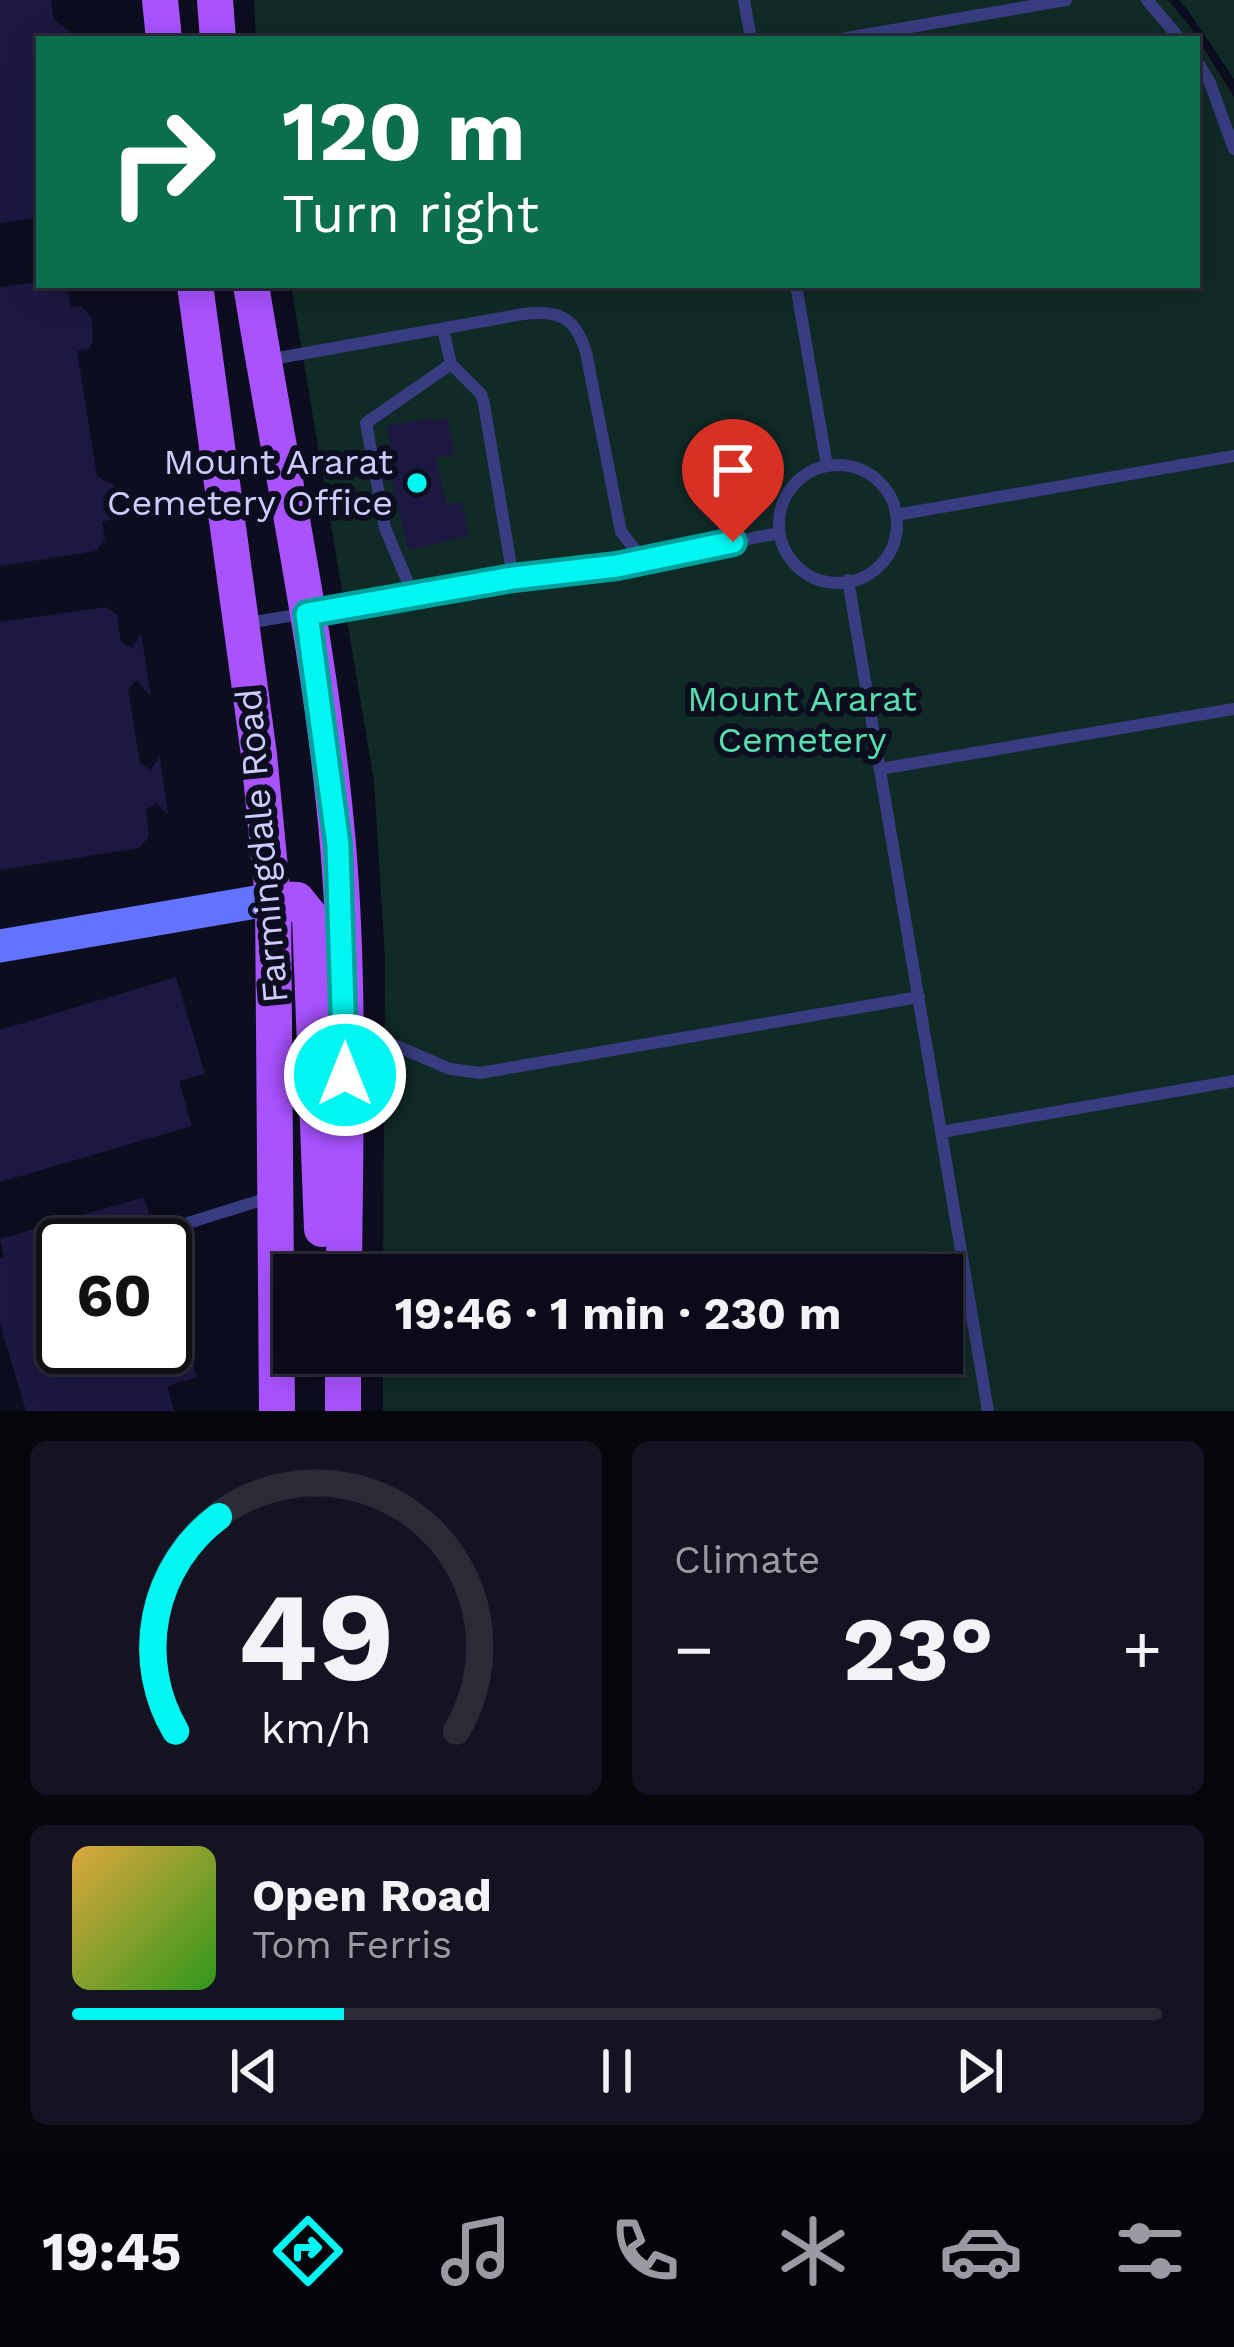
<!DOCTYPE html>
<meta charset="utf-8">
<style>
:root{--surface:#0a0a18;--page:#131321;--text:#f1f3f6;--muted:#999aa2;--line:#2a2b37;--accent:#00f7f1}
body{margin:0;font-family:"Work Sans",sans-serif;background:var(--page);color:var(--text);height:100vh;display:flex;flex-direction:column;font-size:45px;white-space:nowrap}
*{box-sizing:border-box;margin:0}
p{font-size:39px;color:var(--muted)}
.icon{flex:none;width:66px;height:66px;fill:none;stroke:currentColor;stroke-width:2;stroke-linecap:round;stroke-linejoin:round}
.map{position:relative;height:1411px;overflow:hidden}
.panel{display:flex;flex-direction:column;gap:30px;padding:30px;background:#06060d;flex:1}
.panel>*{flex:none}
.banner{position:absolute;left:36px;top:36px;width:1164px;height:252px;border-radius:0px;box-shadow:0 6px 30px #0003,0 0 0 3px var(--line);background:#0b6e4f;color:#fff;overflow:hidden}
.speed{position:absolute;left:36px;top:1218px;display:flex;gap:24px;font-size:60px;font-weight:700;text-align:center}
.speed>*{display:grid;place-content:center;width:156px;height:156px;border-radius:50%;background:var(--surface);box-shadow:0 6px 30px #0003,0 0 0 3px var(--line);line-height:1}
.speed .limit{border:6px solid #111;border-radius:18px;background:#fff;color:#111}
.pin{position:absolute;display:grid;place-items:center;width:102px;height:102px;color:#fff;margin:-123px -51px;border-radius:50% 50% 50% 0;rotate:-45deg;box-shadow:0 0 12px #0007}
.pin .icon{rotate:45deg}
.me{position:absolute;width:132px;margin:-66px;rotate:0deg;stroke-linejoin:round;filter:drop-shadow(0 0 9px #0008)}
.turn{display:flex;align-items:center;gap:42px;height:252px;padding:0 48px;font-size:54px}
.turn .icon{width:156px;height:156px;stroke-width:2.5}
.turn b{display:block;font-size:84px;line-height:102px}
.big{font-size:90px;font-weight:700;line-height:1.1}
.panel .card{flex:1;display:flex;flex-direction:column;justify-content:center;gap:18px;min-width:0;padding:0 42px;border-radius:18px;background:var(--page)}
.panel .dial{align-items:center;gap:0}
.dial svg{height:312px;overflow:visible;fill:none;stroke:var(--line);stroke-width:7;stroke-linecap:round;text-anchor:middle}
.dial text{fill:var(--text);stroke:none}
.song{display:flex;align-items:center;gap:36px}
.cover{width:144px;height:144px;border-radius:18px;background:linear-gradient(135deg,hsl(40 70% 55%),hsl(110 70% 35%))}
.played{height:12px;border-radius:6px;background:linear-gradient(90deg,var(--accent) 25%,var(--line) 25%)}
.keys{display:flex;justify-content:space-around;direction:ltr}
.heat{display:flex;justify-content:space-between;align-items:center;font-size:66px;direction:ltr}
.panel .tiles{flex:1;display:grid;gap:30px;grid-template-columns:1fr 1fr}
.card:last-child{grid-column:span 2}
.trip{position:absolute;left:273px;top:1254px;width:690px;height:120px;border-radius:0px;background:var(--surface);box-shadow:0 6px 30px #0003,0 0 0 3px var(--line);font-weight:700;line-height:120px;text-align:center}
.menu{display:flex;height:192px;justify-content:space-around;align-items:center;background:#04040a;color:var(--muted)}
.menu .icon{width:84px;height:84px}
.menu .on{color:var(--accent)}
.menu b{font-size:54px;color:var(--text)}
.map>svg:first-child{display:block}
.green{fill:#102a26}
.building{fill:#1c1841}
.lines{fill:none;stroke-linecap:round;stroke-linejoin:round}
.lane{stroke:#373d80;stroke-width:12}
.secondary{stroke:#6372ff;stroke-width:33}
.primary{stroke:#a953ff;stroke-width:36}
.route-casing{stroke:#00a19d;stroke-width:30}
.route{stroke:#00f7f1;stroke-width:21}
.poi-dot{fill:#00f7f1;stroke:#0d0d20;stroke-width:4.5}
.labels{text-anchor:middle;dominant-baseline:central;stroke-width:12;stroke-linejoin:round;paint-order:stroke}
.poi-label{font-size:36px;fill:#ccf;stroke:#0d0d20;text-anchor:end}
.park-label{font-size:36px;fill:#57e0ad;stroke:#0d0d20}
.street-label{font-size:36px;fill:#ccf;stroke:#0d0d20}
</style>
<div class="map">
<svg width="1234" height="1411" viewBox="0 0 1234 1411">
<rect width="100%" height="100%" fill="#0d0d20"/>
<g class="green">
<path d="M254,0H1168L1189,25L1234,97V1411H383V1353H942V1275H383L385,959L374,781L291,285H1197V39H256Z"/>
<path d="M1179,0H1234V79L1187,9Z"/>
</g>
<g class="building">
<path d="M0,0H51L54,20L69,31L71,39H39V218L0,223Z"/>
<path d="M39,282V285H62L67,288L71,307L81,306L92,318L93,342L88,349L77,351L97,476L115,486L118,506L112,519L102,522L105,539L96,551L0,566V287Z"/>
<path d="M431,418V421L447,418L455,455L436,458L447,505L462,502L469,536L408,550L388,463L394,462L386,426Z"/>
<path d="M106,607L117,615L121,642L133,648L141,633L151,697L137,680L128,689L140,763L150,770L160,757L168,815L156,803L146,810L149,837L139,848L0,870V622Z"/>
<path d="M176,977L205,1074L179,1081L192,1126L0,1182V1030Z"/>
<path d="M144,1197L158,1245H63V1347H165L166,1273L197,1377L167,1386L174,1411H26L0,1323V1258L4,1257L0,1239Z"/>
</g>
<g class="lines">
<g class="lane">
<path d="M744,0L751,39"/>
<path d="M1147,0L1180,39"/>
<path d="M841,39L1066,0"/>
<path d="M1197,61L1210,83L1234,149"/>
<path d="M796,285L827,466"/>
<path d="M443,329L451,364L481,394L484,404L513,578"/>
<path d="M267,360L523,314C558,310 575,316 586,352L621,532L642,558"/>
<circle cx="838" cy="524" r="59"/>
<path d="M896,515L1234,456"/>
<path d="M848,580L988,1411"/>
<path d="M413,595L385,528L366,423L451,364"/>
<path d="M248,623L513,578L617,565L779,533"/>
<path d="M880,769L1234,709"/>
<path d="M352,1036L392,1044L450,1069L480,1073L919,997"/>
<path d="M941,1132L1234,1081"/>
<path d="M175,1227L268,1198"/>
</g>
<path class="secondary" d="M0,946L273,899"/>
<g class="primary">
<path d="M160,0L164,39"/>
<path d="M215,0L218,39"/>
<path d="M195,285L259,755L273,899L277,1411"/>
<path d="M251,285C281,471 322,657 338,845C350,988 345,1132 344,1275"/>
<path d="M273,899L297,900L310,916L322,1229"/>
<path d="M343,1353V1411"/>
</g>
</g>
<g class="lines">
<defs>
<path id="route" d="M345,1075L338,845L307,614L513,578L617,566L733,542"/>
</defs>
<use href="#route" class="route-casing"/>
<use href="#route" class="route"/>
</g>
<circle class="poi-dot" cx="417" cy="483" r="12"/>
<g class="labels">
<g class="poi-label">
<text x="393" y="462">Mount Ararat<tspan x="393" dy="41">Cemetery Office</tspan></text>
</g>
<g class="park-label">
<text x="802" y="699">Mount Ararat<tspan x="802" dy="41">Cemetery</tspan></text>
</g>
<g class="street-label">
<text transform="translate(262 846) rotate(-95)">Farmingdale Road</text>
</g>
</g>
</svg>
<div class="speed"><div class="limit">60</div></div>
<div class="pin" style="left:733px;top:542px;background:#d93025"><svg class="icon" aria-label="arrive" viewBox="0 0 24 24"><path d="M6 21V4h12l-3 4 3 4H6"/></svg></div>
<svg class="me" style="left:345px;top:1075px" viewBox="-20 -20 40 40"><circle r="17" fill="#00f7f1" stroke="#fff" stroke-width="3"/><path d="M0-11L8 9 0 5-8 9z" fill="#fff"/></svg>
<div class="trip">19:46 · 1 min · 230 m</div>
<div class="banner">
<div class="turn"><svg class="icon" aria-label="right" viewBox="0 0 24 24"><path d="M7 20v-9h11M14 6l5 5-5 5"/></svg><div><b>120 m</b>Turn right</div></div>
</div>
</div>
<section class="panel">
<div class="tiles">
<div class="card dial"><svg viewBox="0 0 100 80">
<path d="M14 69A42 42 0 1 1 86 69"/>
<path d="M14 69A42 42 0 0 1 25 14" stroke="#00f7f1"/>
<text x="50" y="56" font-size="32" font-weight="700">49</text>
<text x="50" y="72" font-size="11">km/h</text>
</svg></div>
<div class="card"><p>Climate</p>
<div class="heat"><a>−</a><b class="big">23°</b><a>+</a></div>
</div>
<div class="card">
<div class="song"><i class="cover"></i><div><b>Open Road</b><p>Tom Ferris</p></div></div>
<div class="played"></div>
<div class="keys"><svg class="icon" aria-label="previous" viewBox="0 0 24 24"><path d="M18 5L8 12l10 7zM5 5v14"/></svg><svg class="icon" aria-label="pause" viewBox="0 0 24 24"><path d="M8 5v14M16 5v14"/></svg><svg class="icon" aria-label="next" viewBox="0 0 24 24"><path d="M6 5l10 7-10 7zM19 5v14"/></svg></div>
</div>
</div>
</section>
<nav class="menu">
<b>19:45</b>
<svg class="icon on" aria-label="directions" viewBox="0 0 24 24"><path d="M12 3l9 9-9 9-9-9zM9 14v-3h6M13 9l2 2-2 2"/></svg>
<svg class="icon" aria-label="music" viewBox="0 0 24 24"><path d="M9 18V5l10-2v13"/><circle cx="6" cy="18" r="3"/><circle cx="16" cy="16" r="3"/></svg>
<svg class="icon" aria-label="phone" viewBox="0 0 24 24"><path d="M5 4h4l2 5-3 2q2 4 5 5l2-3 5 2v4C11 20 4 13 5 4z"/></svg>
<svg class="icon" aria-label="climate" viewBox="0 0 24 24"><path d="M12 3v18M4 7l16 10M4 17L20 7"/></svg>
<svg class="icon" aria-label="car" viewBox="0 0 24 24"><path d="M5 17H2v-5l4-1 3-4h7l3 4 3 1v5h-3M9 17h6M6 11h13"/><circle cx="7" cy="17" r="2"/><circle cx="17" cy="17" r="2"/></svg>
<svg class="icon" aria-label="filters" viewBox="0 0 24 24"><path d="M4 7h16M4 17h16"/><circle cx="9" cy="7" r="2"/><circle cx="15" cy="17" r="2"/></svg>
</nav>
